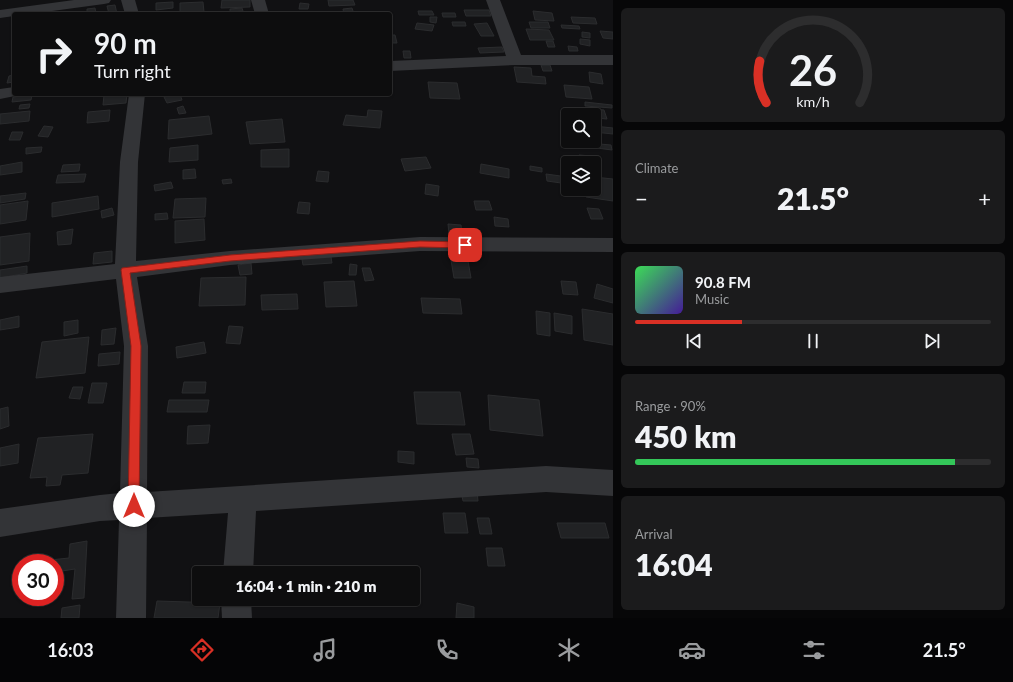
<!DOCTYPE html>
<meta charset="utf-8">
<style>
:root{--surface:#0d0d0e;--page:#1b1b1c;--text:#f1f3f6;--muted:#9a9c9e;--line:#2d2d2e;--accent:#d93025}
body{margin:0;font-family:Lato,sans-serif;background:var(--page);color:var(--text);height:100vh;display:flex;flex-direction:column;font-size:15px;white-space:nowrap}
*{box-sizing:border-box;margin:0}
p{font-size:13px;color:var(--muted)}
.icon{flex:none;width:22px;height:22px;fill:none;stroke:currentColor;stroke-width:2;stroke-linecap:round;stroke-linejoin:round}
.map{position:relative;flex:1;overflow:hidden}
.side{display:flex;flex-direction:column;gap:8px;padding:8px;background:#070708;width:400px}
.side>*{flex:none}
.top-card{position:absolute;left:12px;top:12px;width:380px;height:84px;border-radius:4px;box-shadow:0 1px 3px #0004,0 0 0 1px var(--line);background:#0d0d0e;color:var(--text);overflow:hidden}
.controls{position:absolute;left:561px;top:108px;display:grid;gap:8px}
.controls a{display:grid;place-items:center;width:40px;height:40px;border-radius:4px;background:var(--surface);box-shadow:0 1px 3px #0004,0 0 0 1px var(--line);font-size:20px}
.speed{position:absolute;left:12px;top:554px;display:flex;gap:8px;font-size:20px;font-weight:700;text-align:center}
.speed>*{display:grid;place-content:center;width:52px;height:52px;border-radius:50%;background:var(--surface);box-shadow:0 1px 3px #0004,0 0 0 1px var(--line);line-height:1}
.speed .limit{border:6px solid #d22;background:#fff;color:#111}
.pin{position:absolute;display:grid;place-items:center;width:34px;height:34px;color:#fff;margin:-17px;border-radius:8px;box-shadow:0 2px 6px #0006}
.me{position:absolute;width:44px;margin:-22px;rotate:0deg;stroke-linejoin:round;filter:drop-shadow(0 0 3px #0008)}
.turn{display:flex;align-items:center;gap:14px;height:84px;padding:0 16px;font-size:18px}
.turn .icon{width:52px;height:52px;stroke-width:2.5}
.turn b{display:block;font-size:28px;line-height:34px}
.big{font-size:30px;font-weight:800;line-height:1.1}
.side .tile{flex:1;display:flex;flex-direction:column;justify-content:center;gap:6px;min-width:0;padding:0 14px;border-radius:6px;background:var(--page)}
.side .dial{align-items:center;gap:0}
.dial svg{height:104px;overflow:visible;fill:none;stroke:var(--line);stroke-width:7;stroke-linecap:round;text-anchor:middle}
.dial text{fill:var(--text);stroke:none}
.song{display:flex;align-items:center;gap:12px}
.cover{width:48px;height:48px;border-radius:6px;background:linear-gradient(135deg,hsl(130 70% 55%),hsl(260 70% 35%))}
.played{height:4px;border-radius:2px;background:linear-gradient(90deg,var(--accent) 30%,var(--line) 30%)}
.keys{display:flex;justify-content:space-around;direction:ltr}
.heat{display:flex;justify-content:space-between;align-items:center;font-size:22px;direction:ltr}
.charge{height:6px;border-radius:3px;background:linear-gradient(90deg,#34c759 90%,var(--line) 0)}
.trip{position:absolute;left:192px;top:566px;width:228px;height:40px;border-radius:4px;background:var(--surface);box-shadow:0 1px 3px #0004,0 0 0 1px var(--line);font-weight:800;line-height:40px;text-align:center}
.tabs{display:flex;height:64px;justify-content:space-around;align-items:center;background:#050506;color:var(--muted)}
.tabs .icon{width:28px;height:28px}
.tabs .on{color:var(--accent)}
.tabs b{font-size:18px;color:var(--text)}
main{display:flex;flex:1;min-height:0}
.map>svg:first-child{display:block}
.building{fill:#212224;stroke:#2b2c2e}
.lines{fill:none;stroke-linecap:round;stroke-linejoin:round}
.minor{fill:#333437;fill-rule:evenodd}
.route{fill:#d93025;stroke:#8d1f18}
</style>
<main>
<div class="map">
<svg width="613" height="618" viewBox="0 0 613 618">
<rect width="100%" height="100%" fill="#111113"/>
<g class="building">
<path d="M222,0H250V7L221,8Z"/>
<path d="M328,0H353L355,5L329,6Z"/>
<path d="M173,2V8L156,10V3Z"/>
<path d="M203,2L204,12L180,13V3Z"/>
<path d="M300,3L309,4L308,9H299Z"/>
<path d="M115,5L117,14H109L107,6Z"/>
<path d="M95,8L96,14H87V9Z"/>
<path d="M242,8L243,11L230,12V9Z"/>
<path d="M352,8L354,14H344L343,9Z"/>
<path d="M464,10H489L491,16H466Z"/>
<path d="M418,11H432L434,15H419Z"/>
<path d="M533,11L552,13L554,21L535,20Z"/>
<path d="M442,13H455L456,17H443Z"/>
<path d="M430,17H437L436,23L430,22Z"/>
<path d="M571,17L595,18L597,24L573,23Z"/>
<path d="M452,22H465L466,26H453Z"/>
<path d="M529,22H548L550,28H531Z"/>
<path d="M417,23L434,25L432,31L415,29Z"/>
<path d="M487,23L494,36H481L474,24Z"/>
<path d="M561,25L579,26L580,29L562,28Z"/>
<path d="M526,29L549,30L554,40H530Z"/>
<path d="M600,31L613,32V39L603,38Z"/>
<path d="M582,32L590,33V38L582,37Z"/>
<path d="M390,35H395L397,43H390Z"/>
<path d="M580,39L590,40V46L580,44Z"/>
<path d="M546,41H553L555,47H548Z"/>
<path d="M568,46L577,47L578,51H569Z"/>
<path d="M502,47L504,52L480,53L478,48Z"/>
<path d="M403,51H410L411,58H404Z"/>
<path d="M541,65H550L552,71H543Z"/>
<path d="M514,67L531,68L532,76L545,77L546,84L517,82Z"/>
<path d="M589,72L601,74L603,84L590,82Z"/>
<path d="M14,75V82L7,83L9,76Z"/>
<path d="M428,82L457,83L460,99L430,98Z"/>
<path d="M564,85L589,87L592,99L566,97Z"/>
<path d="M127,94L126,103L103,105L104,95Z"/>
<path d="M180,94L182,100L167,103L164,97Z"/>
<path d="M32,95L31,100L12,102L13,97Z"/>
<path d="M585,102L612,105V108L585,106Z"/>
<path d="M30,104L29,108L19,109L20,105Z"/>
<path d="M183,106L186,113L179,114L177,108Z"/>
<path d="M594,109L604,110L607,119L596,118Z"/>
<path d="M110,110L109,121L87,123L88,112Z"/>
<path d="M368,110L382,111L380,128L343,125L346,115L367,117Z"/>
<path d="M30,111L29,121L0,124V114Z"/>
<path d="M209,116L212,134L168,139L169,120Z"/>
<path d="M282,119L285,142L250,144L246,122Z"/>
<path d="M44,126L53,127L48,137L38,136Z"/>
<path d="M594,126L613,128V134L594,132Z"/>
<path d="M12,132H23L20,140H9Z"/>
<path d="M570,141H585V145L570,143Z"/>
<path d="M588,143L611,145L612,150L589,147Z"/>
<path d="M198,145V160L169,162L170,148Z"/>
<path d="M42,147L41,152L26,154V148Z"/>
<path d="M289,149V167H261V150Z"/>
<path d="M579,155L591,156L592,163H580Z"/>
<path d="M426,157L431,168L405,171L401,159Z"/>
<path d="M22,162V172L0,175V166Z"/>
<path d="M80,164L79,171L61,172L63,165Z"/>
<path d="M481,164L509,169V178L480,173Z"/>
<path d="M530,166L542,168V172L530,170Z"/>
<path d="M195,169L196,178L183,179V170Z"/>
<path d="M318,171L329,172L328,182L316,181Z"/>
<path d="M86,174L84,182L56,183L58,175Z"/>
<path d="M546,174L568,177V184L547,181Z"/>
<path d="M594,177L613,179V201L586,197L585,189H594Z"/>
<path d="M231,179L232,183L223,184L222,180Z"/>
<path d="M171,182L173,188L155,191L154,185Z"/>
<path d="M426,184L439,186L438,196L425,194Z"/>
<path d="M26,193L25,199L0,203V196Z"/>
<path d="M98,196L99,209L52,217V203Z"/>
<path d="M206,198L205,217L173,218L175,199Z"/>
<path d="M28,201L26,220L0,224V205Z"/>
<path d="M474,201H489L492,210H476Z"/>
<path d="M299,202L310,203L309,214L297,213Z"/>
<path d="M112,208L114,215L102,218L101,211Z"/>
<path d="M587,208L599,209L603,219H591Z"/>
<path d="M167,213L168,219L155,220V214Z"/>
<path d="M494,217L508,219L509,227L495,226Z"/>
<path d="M204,219L205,240L175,243V221Z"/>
<path d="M448,224L461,225L462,234H449Z"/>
<path d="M73,229L71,244L58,245L57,232Z"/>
<path d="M30,233L29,261L0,265V237Z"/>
<path d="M112,251V262L93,264L94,253Z"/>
<path d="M330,251L332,263L303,265L301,254Z"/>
<path d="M451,260L468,261L471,278H454Z"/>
<path d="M251,263L252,274L240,275L238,265Z"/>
<path d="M350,264L357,265L356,275H349Z"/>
<path d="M27,266V273L0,278V270Z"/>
<path d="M362,268H370L374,280L365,281Z"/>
<path d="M246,277L245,305L199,306L201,278Z"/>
<path d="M354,281L357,306L326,307L324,282Z"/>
<path d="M561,281L576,282L578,295L563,294Z"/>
<path d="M597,284L613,289V303L594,298Z"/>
<path d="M297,294L298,309L262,310L261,295Z"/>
<path d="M421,298L460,299L462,314L423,313Z"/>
<path d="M582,309L613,314V345L584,340Z"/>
<path d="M536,311L550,313V336L537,334Z"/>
<path d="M554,313L572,316V334L555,331Z"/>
<path d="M19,316V327L0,330V320Z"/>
<path d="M78,320V333L64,336V322Z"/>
<path d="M229,326L243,327L240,344L226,343Z"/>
<path d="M116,328L114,344L101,345L102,330Z"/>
<path d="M89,337L85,373L36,378L42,342Z"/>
<path d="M204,342L206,353L177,358L176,347Z"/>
<path d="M120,352L119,364L98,366L99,354Z"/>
<path d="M184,382H206L205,393H182Z"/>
<path d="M92,383H107L103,403H88Z"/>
<path d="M73,387H83L80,399L69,398Z"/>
<path d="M414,392H460L465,425L417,424Z"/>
<path d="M488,395L539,400L543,436L490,430Z"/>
<path d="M169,400H209L207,412H167Z"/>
<path d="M8,407L9,426L0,429V409Z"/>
<path d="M210,425L208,443L187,444L188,426Z"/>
<path d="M93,434L88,473L62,475L60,485L46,486L47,477L30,478L38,438Z"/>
<path d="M452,434H470L474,454L456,455Z"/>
<path d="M19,444L18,463L0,466V448Z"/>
<path d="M398,451L414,452V464L398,462Z"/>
<path d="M466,458L478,459L479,468L467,467Z"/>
<path d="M461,491H477L478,501H463Z"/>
<path d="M443,513H465L468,533H445Z"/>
<path d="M477,518H489L492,534H480Z"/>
<path d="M557,523H605L609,538H561Z"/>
<path d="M87,541L84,598L72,599L75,569L55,572V563H49L50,560L69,558L70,544Z"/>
<path d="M486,548H502L505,566H488Z"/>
<path d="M157,601L220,603L218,618H154Z"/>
<path d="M457,603L474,607V618H456Z"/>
<path d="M80,605L79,618H61L62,608Z"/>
</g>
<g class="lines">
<g class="minor">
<path d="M74,0H111L109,3L104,4L30,14H14V16L0,18V10Z"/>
<path d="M121,0H135L139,14H125Z"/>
<path d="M251,0H265L269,14H255Z"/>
<path d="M486,0H500L521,55H613V65H515L390,71V61L506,56Z"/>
<path d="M14,87V94H21L20,95L0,99V89Z"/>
<path d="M129,94H145L138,162L136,261L230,251L420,237L613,238V252L420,251L230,265L137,277L148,346L147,492L546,466L613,470V496L546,492L256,511L253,573H223L228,513L147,518L146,618H116L119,520L100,521L0,537V509L100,495L120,493L124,346L116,279L0,293V277L115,264L120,162Z"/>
<path d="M221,599H251L252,618H222Z"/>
</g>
</g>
<path class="route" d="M420,241L465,242L470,245L465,248L420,247L230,261L130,273L141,346L139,506L138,510L134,512L130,510L128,506L131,346L121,270L122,268L230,255Z"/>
</svg>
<div class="controls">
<a><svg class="icon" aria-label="search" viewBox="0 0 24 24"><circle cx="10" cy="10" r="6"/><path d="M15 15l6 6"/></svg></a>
<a><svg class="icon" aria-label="layers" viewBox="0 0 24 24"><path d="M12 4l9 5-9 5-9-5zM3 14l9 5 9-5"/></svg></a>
</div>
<div class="speed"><div class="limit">30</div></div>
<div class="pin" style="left:465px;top:245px;background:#d93025"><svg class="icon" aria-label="arrive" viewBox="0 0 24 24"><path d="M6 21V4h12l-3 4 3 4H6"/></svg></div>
<svg class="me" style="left:134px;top:506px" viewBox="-20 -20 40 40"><circle r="19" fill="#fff"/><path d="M0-13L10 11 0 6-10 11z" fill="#d93025"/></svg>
<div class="trip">16:04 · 1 min · 210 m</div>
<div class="top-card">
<div class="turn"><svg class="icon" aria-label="right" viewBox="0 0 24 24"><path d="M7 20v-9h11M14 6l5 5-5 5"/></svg><div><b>90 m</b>Turn right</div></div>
</div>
</div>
<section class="side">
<div class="tile dial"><svg viewBox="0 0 100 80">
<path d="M14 69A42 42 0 1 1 86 69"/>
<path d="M14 69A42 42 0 0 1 9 37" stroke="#d93025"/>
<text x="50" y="56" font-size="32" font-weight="700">26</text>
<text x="50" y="72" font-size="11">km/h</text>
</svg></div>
<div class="tile"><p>Climate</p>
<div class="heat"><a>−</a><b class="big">21.5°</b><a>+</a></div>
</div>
<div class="tile">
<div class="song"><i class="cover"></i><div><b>90.8 FM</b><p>Music</p></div></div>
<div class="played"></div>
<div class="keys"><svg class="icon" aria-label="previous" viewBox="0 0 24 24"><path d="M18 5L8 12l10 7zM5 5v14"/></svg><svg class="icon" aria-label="pause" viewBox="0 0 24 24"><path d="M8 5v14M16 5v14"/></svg><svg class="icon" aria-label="next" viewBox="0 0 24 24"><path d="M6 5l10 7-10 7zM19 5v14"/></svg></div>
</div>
<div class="tile"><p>Range · 90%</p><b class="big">450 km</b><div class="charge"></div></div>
<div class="tile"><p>Arrival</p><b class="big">16:04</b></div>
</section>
</main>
<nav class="tabs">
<b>16:03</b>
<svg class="icon on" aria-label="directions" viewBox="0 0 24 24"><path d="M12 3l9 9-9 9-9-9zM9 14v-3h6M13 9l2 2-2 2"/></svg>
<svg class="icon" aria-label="music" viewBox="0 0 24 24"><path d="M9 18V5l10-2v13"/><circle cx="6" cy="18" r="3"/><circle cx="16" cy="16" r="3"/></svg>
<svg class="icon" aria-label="phone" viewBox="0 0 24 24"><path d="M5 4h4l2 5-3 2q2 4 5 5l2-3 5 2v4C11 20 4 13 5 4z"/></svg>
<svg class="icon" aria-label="climate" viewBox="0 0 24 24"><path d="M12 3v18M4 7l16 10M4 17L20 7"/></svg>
<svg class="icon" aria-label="car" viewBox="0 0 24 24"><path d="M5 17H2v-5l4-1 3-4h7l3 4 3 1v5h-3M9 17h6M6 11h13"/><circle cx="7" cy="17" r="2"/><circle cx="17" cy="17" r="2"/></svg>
<svg class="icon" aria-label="filters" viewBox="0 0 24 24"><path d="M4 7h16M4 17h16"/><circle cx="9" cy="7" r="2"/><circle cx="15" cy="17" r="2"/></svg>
<b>21.5°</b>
</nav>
